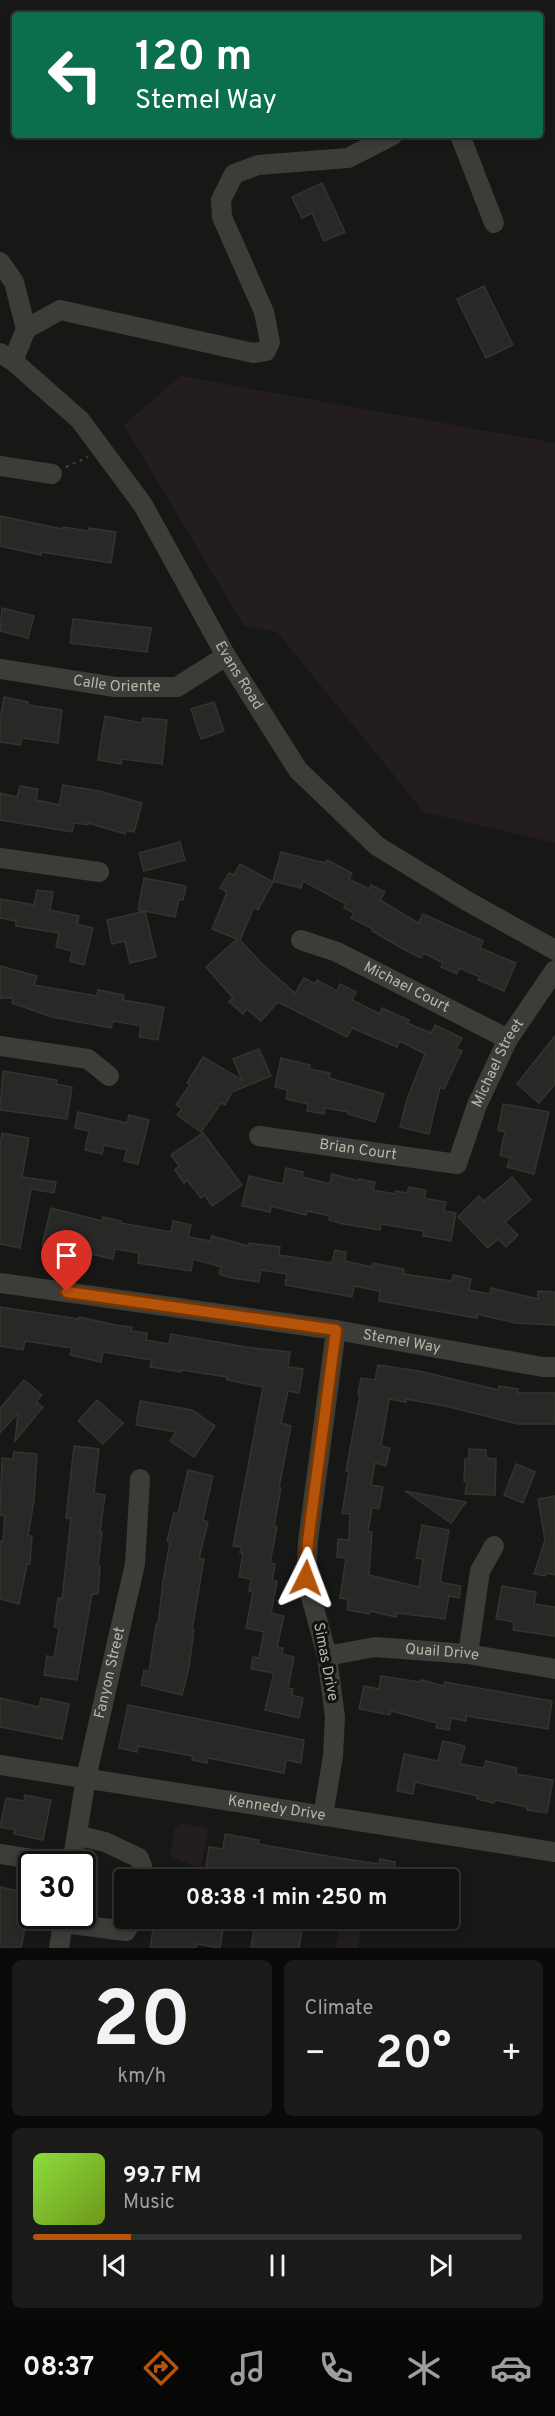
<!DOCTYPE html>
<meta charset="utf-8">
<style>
:root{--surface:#111210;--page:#1a1b19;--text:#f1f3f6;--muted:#9c9e9f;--line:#303230;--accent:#b45309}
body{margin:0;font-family:Overpass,sans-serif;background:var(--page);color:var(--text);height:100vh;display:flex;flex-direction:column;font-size:22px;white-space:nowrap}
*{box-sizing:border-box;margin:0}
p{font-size:20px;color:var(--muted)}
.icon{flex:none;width:33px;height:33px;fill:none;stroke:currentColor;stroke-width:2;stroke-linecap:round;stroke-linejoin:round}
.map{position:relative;height:1948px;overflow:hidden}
.drawer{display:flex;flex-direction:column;gap:12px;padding:12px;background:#090a09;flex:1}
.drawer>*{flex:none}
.top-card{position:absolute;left:12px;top:12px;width:531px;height:126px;border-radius:6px;box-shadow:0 3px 9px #0003,0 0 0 2px var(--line);background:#0b6e4f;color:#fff;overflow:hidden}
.speed{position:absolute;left:18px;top:1851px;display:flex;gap:12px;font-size:30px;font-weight:700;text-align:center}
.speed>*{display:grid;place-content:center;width:78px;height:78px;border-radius:50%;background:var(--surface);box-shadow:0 3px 9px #0003,0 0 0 2px var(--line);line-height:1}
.speed .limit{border:3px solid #111;border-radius:9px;background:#fff;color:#111}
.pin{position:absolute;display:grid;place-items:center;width:51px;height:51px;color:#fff;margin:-62px -26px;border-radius:50% 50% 50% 0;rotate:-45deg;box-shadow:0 0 6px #0007}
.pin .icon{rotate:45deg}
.me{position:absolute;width:66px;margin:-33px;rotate:3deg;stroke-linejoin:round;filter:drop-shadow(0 0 4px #0008)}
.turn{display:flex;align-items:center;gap:21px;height:126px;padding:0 24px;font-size:27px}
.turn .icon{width:78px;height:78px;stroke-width:2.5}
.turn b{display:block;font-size:42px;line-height:51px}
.big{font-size:45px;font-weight:700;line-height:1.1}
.drawer .tile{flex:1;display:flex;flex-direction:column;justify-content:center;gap:9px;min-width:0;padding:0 21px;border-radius:9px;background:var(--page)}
.drawer .dial{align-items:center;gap:0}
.dial b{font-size:78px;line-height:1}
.song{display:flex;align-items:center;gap:18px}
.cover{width:72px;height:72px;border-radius:9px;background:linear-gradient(135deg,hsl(90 70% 55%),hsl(80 70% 35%))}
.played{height:6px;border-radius:3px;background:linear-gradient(90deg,var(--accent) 20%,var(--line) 20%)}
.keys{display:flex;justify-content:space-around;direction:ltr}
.heat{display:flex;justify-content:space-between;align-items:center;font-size:33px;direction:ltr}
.drawer .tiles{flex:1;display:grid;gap:12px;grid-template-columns:1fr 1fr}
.tile:last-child{grid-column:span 2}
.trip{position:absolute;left:114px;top:1869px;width:345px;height:60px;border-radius:6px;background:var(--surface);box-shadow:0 3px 9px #0003,0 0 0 2px var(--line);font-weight:700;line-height:60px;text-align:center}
.tab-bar{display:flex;height:96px;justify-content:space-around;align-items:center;background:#070706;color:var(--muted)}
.tab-bar .icon{width:42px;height:42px}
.tab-bar .selected{color:var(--accent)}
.tab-bar b{font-size:27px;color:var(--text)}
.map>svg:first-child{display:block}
.green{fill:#231d1f}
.building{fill:#282926;stroke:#323430;stroke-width:1.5}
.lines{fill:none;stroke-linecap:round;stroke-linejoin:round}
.path{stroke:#43443e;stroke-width:2;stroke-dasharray:3 4.5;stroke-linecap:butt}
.minor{stroke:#3b3d38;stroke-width:20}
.route-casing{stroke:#753606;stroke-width:15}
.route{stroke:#b45309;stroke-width:10}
.labels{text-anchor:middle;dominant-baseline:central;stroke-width:6;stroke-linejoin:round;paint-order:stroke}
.street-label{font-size:15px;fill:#b5b8a9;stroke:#121311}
</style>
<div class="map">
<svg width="555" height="1948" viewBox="0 0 555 1948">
<rect width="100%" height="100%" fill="#171816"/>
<g class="green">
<path d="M180,376L555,443V843L424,812L277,632L244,626L124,425Z"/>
<path d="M179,1823L208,1828L201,1869L170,1856L175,1826L179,1827Z"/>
<path d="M341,1919L363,1920L358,1948H336Z"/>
</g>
<g class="building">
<path d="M322,183L345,232L324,241L312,213L302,218L292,197Z"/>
<path d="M484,286L513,345L486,358L457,299Z"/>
<path d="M0,516L62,529L63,527L89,531V528L116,532L111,563L41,552V555L0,546Z"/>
<path d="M2,608L34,616L28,638L0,631Z"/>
<path d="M73,619L151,628L147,652L70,643Z"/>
<path d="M4,697L28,702L27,705L62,710L58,743L22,738L20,745L0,742V720Z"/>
<path d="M214,702L224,731L201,739L191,709Z"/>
<path d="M105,716L142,723L143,718L167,720L162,764L122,759L121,764L98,760Z"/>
<path d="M63,785L99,791L142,803L134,832L126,830L125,834L88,823V825L74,823L72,832L0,820V793L17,797L20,786L38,789L36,800L59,805Z"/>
<path d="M180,842L185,860L144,871L139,853Z"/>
<path d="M281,852L325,863L327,860L352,873L349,879L369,889L371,885L385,892L380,900L418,923L423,914L483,941L480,948L516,963L504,991L478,980L480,977L459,968L457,974L441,967L443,963L424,953L421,958L405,950L372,931L373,929L351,918L354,913L344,908L346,904L303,881L301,888L273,881Z"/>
<path d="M240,864L273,882L258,910L254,907L240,940L263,965L295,993L304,978L315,984L317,980L337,991L340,984L356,992L352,1000L380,1014L382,1008L409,1020L407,1023L431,1033L435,1025L462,1038L456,1049L462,1051L444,1089L440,1087L429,1134L400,1127L407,1099L425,1054L400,1041L397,1047L352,1028L347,1037L278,1002L261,1021L247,1009L243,1014L229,1002L233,998L206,967L237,939L212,929L227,892L220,888L229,873L234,875Z"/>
<path d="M144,878L186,886L183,900L179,899L175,917L138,910Z"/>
<path d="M37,890L53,892L50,910L79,916L77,924L93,928L84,965L70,961L72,951L56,947L59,933L16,926V921L0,918V899L34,905Z"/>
<path d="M145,911L156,957L130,963L125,941L112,944L107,920Z"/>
<path d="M0,966L37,976L34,985L97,996L98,990L124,995L123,1000L164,1007L158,1040L139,1037L141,1026L113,1021L111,1028L52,1017L12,1003L13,998H0Z"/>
<path d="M555,1036V1084L539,1103L517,1084Z"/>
<path d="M259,1049L271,1076L232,1092L225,1105L221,1103L201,1132L177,1115L182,1109L176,1105L190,1085L187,1083L203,1057L242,1080L233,1059Z"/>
<path d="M281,1058L310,1065L309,1069L330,1073L329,1078L384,1094L375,1122L348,1114V1112L325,1108L324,1114L307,1111L308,1104L286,1099L288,1090L275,1087Z"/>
<path d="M3,1071L57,1080L56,1084L72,1087L67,1119L0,1110Z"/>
<path d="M503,1104L549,1112L534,1174L507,1167L510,1158L500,1155L505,1132L498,1130Z"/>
<path d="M78,1112L127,1123L129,1115L149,1120L138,1164L124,1161L127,1150L104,1145L102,1154L85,1150L89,1131L75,1128Z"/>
<path d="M2,1133L29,1138L22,1177L56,1182L54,1193L31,1189L20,1248L0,1244V1146Z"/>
<path d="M203,1133L242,1185L212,1206L205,1195L201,1198L187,1180L184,1183L175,1170L179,1166L171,1155Z"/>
<path d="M286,1168L303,1172L302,1177L330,1184L332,1174L359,1181V1179L375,1182L373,1190L395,1194L396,1191L407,1193L409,1187L426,1190L424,1198L446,1202L444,1211L456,1213L451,1241L423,1236L424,1231L381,1224L380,1230L343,1224L329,1220L330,1216L307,1211L306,1215L271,1206L270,1212L242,1206L249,1176L283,1184Z"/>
<path d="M512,1177L531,1200L505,1222L518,1235L506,1247L498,1239L488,1248L458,1217L479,1196L484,1201Z"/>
<path d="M51,1208L102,1221L103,1217L121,1221V1223L171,1232L173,1221L191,1225L188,1237L210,1241L212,1236L248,1246L249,1243L280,1247L279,1255L332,1263L335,1250L346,1252L345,1261L372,1267L373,1263L404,1269L403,1274L452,1281L453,1275L471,1279L469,1290L490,1294L491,1288L538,1299V1291L555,1292V1325L515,1323L477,1314V1318L379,1301L380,1291L354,1286L352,1297L285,1285L287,1274L261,1270L259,1282L232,1278L219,1274L221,1267L193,1259L191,1271L138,1263L139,1253L115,1249L113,1259L74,1250L73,1253L42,1245Z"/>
<path d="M0,1307L79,1319V1317L115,1325L132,1327L131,1331L147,1333L146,1340L169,1344L171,1334L246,1347L290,1352L288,1367L303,1369L299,1393L288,1391L281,1423L291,1426L279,1488H281L274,1526L277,1527L270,1563L275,1564L272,1580L277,1581L271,1613L284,1616L277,1647L283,1648L282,1654L294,1657L288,1688L293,1689L292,1695L303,1698L299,1718L265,1710L274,1673L251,1669L253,1657L259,1658L264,1632L246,1628L253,1592L249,1591L251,1579L239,1577L243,1553H240L241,1547L233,1546L263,1387L227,1380V1377L182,1370L181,1372L150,1367L152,1360L103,1352L101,1362L70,1355L72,1348L25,1341L23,1350L0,1346Z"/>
<path d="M378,1365L419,1371L498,1390L499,1386L518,1389V1393H555V1424H518L445,1406L406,1399V1402L389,1399L381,1446L390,1448L386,1466L375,1463L371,1485L383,1487L379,1509L372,1508L368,1532H372L369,1575L419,1587L423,1559L416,1558L422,1525L449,1530L440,1582L461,1586L459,1598L449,1596L445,1619L397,1613L396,1617L370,1611L369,1614L347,1610L348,1599L340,1598L346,1558L337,1557L338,1539L349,1540L350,1514L342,1513L349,1471H346L360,1394H358L361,1378L375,1380Z"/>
<path d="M24,1380L42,1395L36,1402L43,1407L15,1441L18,1413L0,1433V1409Z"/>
<path d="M97,1400L123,1423L103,1444L78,1421Z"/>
<path d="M140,1401L192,1410L215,1426L194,1457L170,1441L176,1432L136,1425Z"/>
<path d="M74,1446L99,1449L94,1493L105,1495L100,1532H102L98,1565L100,1566L98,1594H92L77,1680L44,1675L47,1656L54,1658L59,1628L54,1627L58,1598L62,1599L71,1519L66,1518Z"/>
<path d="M469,1449L486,1450V1458L496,1459L495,1495L465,1494L467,1482L464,1481L465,1459H469Z"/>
<path d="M14,1452L37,1454L34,1500L28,1536H32L30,1564H27L19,1604L0,1599V1541H3L5,1516L0,1515L2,1458L13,1459Z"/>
<path d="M516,1464L535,1472L523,1503L504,1495Z"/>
<path d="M188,1470L213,1476L203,1520L208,1522L199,1558L204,1559L192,1630H194L189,1667L182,1695L141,1685L144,1670L149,1672L156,1624L158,1625L163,1581L170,1542L167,1541L174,1513L178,1514Z"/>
<path d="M405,1491L466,1502L451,1523Z"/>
<path d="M555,1496V1575L546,1573L545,1576L534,1574L545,1540L538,1499Z"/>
<path d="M502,1586L536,1592L534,1604L555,1607V1636L513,1630L514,1622L496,1619Z"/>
<path d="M381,1676L420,1682L421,1680L444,1686L445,1682L552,1701L548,1729L466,1716V1721L451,1718L449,1730L436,1728L437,1723L391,1711L390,1715L359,1709L364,1686L379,1689Z"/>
<path d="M0,1698L39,1707L41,1698L69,1704L62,1739L0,1727Z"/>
<path d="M128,1705L304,1740L301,1763L286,1760L284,1773L208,1758L207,1763L192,1760L193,1756L138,1746L137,1752L119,1748Z"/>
<path d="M443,1741L465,1746L460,1764L484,1768L486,1761L517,1768L516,1774L553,1780L547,1813L527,1810V1807L495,1800L494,1803L477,1799L478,1796L415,1782L413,1794L397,1791L404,1754L438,1761Z"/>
<path d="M25,1795L51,1800L43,1840L14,1834L15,1830L0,1827L6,1798L24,1801Z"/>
<path d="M225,1834L259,1840L258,1844L339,1858L379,1864L380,1859L395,1862L392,1880H317L267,1872L266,1880H204L209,1847L223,1849Z"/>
<path d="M0,1887L32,1894L21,1948H0Z"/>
<path d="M155,1918H225L220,1948L197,1944L196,1948H150Z"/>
<path d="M256,1918H304L299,1948H251Z"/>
</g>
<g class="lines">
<path class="path" d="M66,467L88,457"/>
<g class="minor">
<path d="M460,135L494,223"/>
<path d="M0,262L14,282L26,329"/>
<path d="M26,329L60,310L253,353L266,351L270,342L264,312L222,217L221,200L234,174L258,165L348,158L393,135"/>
<path id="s1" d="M0,353L13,361L80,420L143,505L226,656L298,770L377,846L467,901L555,950"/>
<path d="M13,361L26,329"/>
<path d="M0,466L52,474"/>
<path id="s2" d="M0,669L115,687H177L226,656"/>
<path d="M0,858L99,872"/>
<path id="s3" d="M301,940L337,952L508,1039"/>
<path d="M0,1046L88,1059L109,1076"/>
<path id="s4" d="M259,1136L457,1164L477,1105L508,1039L555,970"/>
<path id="s5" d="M0,1283L336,1330L543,1367H555"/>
<path d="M468,1654L480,1571L494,1546"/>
<path id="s6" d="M327,1656L375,1647L468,1654L555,1669"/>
<path id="s7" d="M0,1765L555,1852"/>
<path d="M323,1816L333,1756L335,1717L327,1656L306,1578L308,1541L336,1330"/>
<path d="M77,1835L105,1842L139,1858L142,1866L140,1880"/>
<path d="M0,1854L64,1864"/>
<path id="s8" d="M72,1864L86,1778L135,1564L140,1479"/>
<path d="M63,1923L126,1931L133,1918"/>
<path d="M59,1948L64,1916"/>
</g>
</g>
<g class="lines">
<defs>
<path id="route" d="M67,1292L336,1330L308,1541L306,1578"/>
</defs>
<use href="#route" class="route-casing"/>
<use href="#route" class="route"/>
</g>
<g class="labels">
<g class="street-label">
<text stroke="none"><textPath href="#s1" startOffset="406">Evans Road</textPath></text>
<text stroke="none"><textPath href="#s2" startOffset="118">Calle Oriente</textPath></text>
<text stroke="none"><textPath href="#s3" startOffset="116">Michael Court</textPath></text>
<text stroke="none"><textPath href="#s4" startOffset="309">Michael Street</textPath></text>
<text stroke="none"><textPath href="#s4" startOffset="100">Brian Court</textPath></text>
<text stroke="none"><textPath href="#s5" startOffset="406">Stemel Way</textPath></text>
<text stroke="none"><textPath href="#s6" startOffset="116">Quail Drive</textPath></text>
<text transform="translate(325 1662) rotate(79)">Simas Drive</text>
<text stroke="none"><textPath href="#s8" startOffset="195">Fanyon Street</textPath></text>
<text stroke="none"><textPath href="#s7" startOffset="280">Kennedy Drive</textPath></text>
</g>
</g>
</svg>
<div class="speed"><div class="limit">30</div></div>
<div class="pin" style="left:67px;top:1292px;background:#d93025"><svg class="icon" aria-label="arrive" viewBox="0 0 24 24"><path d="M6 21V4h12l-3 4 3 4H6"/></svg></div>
<svg class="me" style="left:306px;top:1578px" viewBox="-20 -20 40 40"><path d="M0-17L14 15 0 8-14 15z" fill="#b45309" stroke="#fff" stroke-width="4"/></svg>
<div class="trip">08:38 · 1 min · 250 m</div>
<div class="top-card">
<div class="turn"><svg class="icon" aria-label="left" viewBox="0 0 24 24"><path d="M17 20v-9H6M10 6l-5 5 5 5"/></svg><div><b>120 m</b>Stemel Way</div></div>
</div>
</div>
<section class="drawer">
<div class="tiles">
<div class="tile dial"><b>20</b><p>km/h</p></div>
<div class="tile"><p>Climate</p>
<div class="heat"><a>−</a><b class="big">20°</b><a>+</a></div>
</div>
<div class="tile">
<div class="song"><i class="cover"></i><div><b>99.7 FM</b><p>Music</p></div></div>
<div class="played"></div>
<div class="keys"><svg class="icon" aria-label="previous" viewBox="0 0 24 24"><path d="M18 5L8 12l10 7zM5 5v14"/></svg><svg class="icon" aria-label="pause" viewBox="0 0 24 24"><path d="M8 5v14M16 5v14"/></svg><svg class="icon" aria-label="next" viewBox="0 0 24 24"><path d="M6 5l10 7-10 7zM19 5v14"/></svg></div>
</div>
</div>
</section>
<nav class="tab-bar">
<b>08:37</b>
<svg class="icon selected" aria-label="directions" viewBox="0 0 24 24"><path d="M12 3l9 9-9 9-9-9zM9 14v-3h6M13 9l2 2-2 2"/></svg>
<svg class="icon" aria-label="music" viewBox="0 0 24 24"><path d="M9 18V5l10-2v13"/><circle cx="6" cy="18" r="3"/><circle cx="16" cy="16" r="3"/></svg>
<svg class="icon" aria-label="phone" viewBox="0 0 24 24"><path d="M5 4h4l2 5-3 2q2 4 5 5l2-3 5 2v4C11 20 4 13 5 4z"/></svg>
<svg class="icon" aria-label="climate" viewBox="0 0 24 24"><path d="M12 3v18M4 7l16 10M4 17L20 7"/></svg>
<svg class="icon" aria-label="car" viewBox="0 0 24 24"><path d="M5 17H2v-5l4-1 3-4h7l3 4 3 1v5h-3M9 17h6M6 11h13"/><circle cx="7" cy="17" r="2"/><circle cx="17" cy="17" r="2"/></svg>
</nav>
